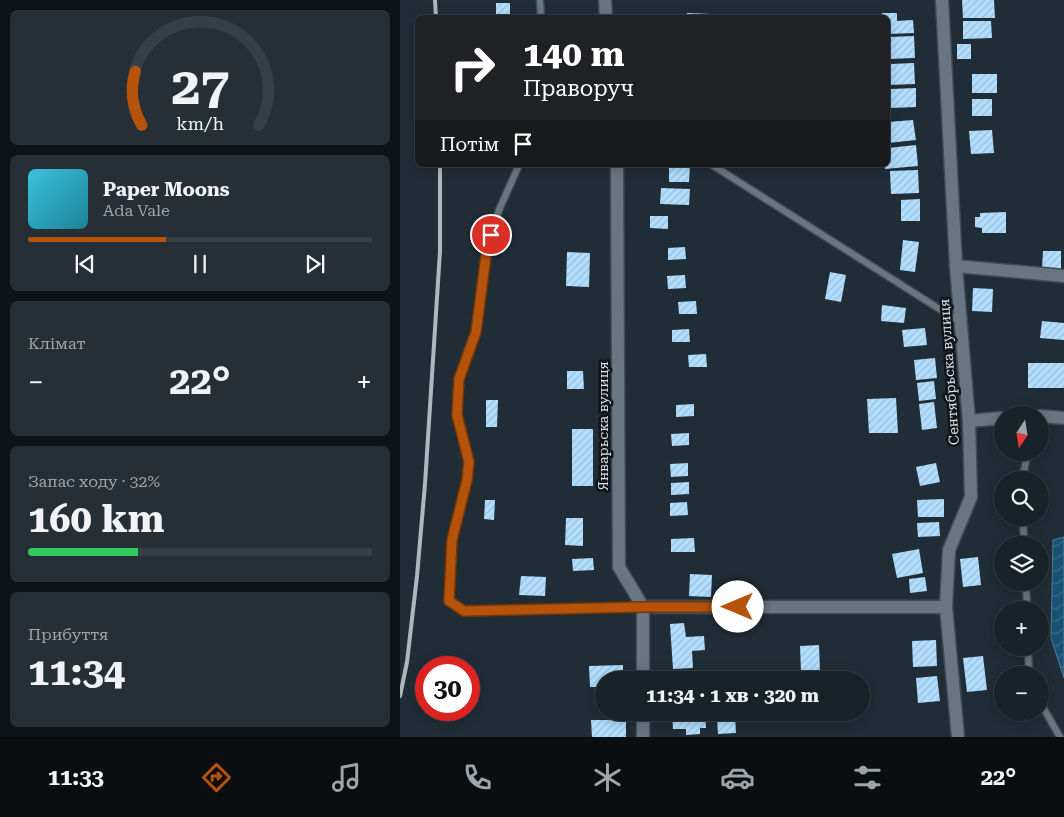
<!DOCTYPE html>
<html lang="uk">
<meta charset="utf-8">
<style>
:root{--surface:#182229;--page:#252f35;--text:#f1f3f6;--muted:#9fa4a8;--line:#363f46;--accent:#b45309}
body{margin:0;font-family:"Roboto Serif",serif;background:var(--page);color:var(--text);height:100vh;display:flex;flex-direction:column;font-size:19px;white-space:nowrap}
*{box-sizing:border-box;margin:0}
p{font-size:16px;color:var(--muted)}
.icon{flex:none;width:28px;height:28px;fill:none;stroke:currentColor;stroke-width:2;stroke-linecap:round;stroke-linejoin:round}
.map{position:relative;flex:1;overflow:hidden}
.drawer{display:flex;flex-direction:column;gap:10px;padding:10px;background:#0d1317;width:400px}
.drawer>*{flex:none}
.guide{position:absolute;left:15px;top:15px;width:475px;height:152px;border-radius:8px;box-shadow:0 2px 12px #0003,0 0 0 1px var(--line);background:#202124;color:#fff;overflow:hidden}
.needle{width:32px;rotate:192deg}
.controls{position:absolute;left:594px;top:406px;display:grid;gap:10px}
.controls a{display:grid;place-items:center;width:55px;height:55px;border-radius:50%;background:var(--surface);box-shadow:0 2px 12px #0003,0 0 0 1px var(--line);font-size:25px}
.speed{position:absolute;left:15px;top:656px;display:flex;gap:10px;font-size:25px;font-weight:700;text-align:center}
.speed>*{display:grid;place-content:center;width:65px;height:65px;border-radius:50%;background:var(--surface);box-shadow:0 2px 12px #0003,0 0 0 1px var(--line);line-height:1}
.speed .limit{border:8px solid #d22;background:#fff;color:#111}
.pin{position:absolute;display:grid;place-items:center;width:42px;height:42px;color:#fff;margin:-21px;border:2px solid #fff;border-radius:50%;box-shadow:0 1px 5px #0007}
.me{position:absolute;width:55px;margin:-28px;rotate:270deg;stroke-linejoin:round;filter:drop-shadow(0 0 4px #0008)}
.turn{display:flex;align-items:center;gap:18px;height:105px;padding:0 25px;font-size:22px}
.turn .icon{width:65px;height:65px;stroke-width:2.5}
.turn b{display:block;font-size:35px;line-height:42px}
.then{display:flex;align-items:center;height:48px;padding:0 25px;background:#0003;gap:10px;font-size:19px}
.big{font-size:38px;font-weight:700;line-height:1.1}
.drawer .tile{flex:1;display:flex;flex-direction:column;justify-content:center;gap:8px;min-width:0;padding:0 18px;border-radius:8px;background:var(--page)}
.drawer .dial{align-items:center;gap:0}
.dial svg{height:130px;overflow:visible;fill:none;stroke:var(--line);stroke-width:7;stroke-linecap:round;text-anchor:middle}
.dial text{fill:var(--text);stroke:none}
.song{display:flex;align-items:center;gap:15px}
.cover{width:60px;height:60px;border-radius:8px;background:linear-gradient(135deg,hsl(190 70% 55%),hsl(190 70% 35%))}
.played{height:5px;border-radius:2px;background:linear-gradient(90deg,var(--accent) 40%,var(--line) 40%)}
.keys{display:flex;justify-content:space-around;direction:ltr}
.heat{display:flex;justify-content:space-between;align-items:center;font-size:28px;direction:ltr}
.charge{height:8px;border-radius:4px;background:linear-gradient(90deg,#34c759 32%,var(--line) 0)}
.trip{position:absolute;left:195px;top:671px;width:275px;height:50px;border-radius:25px;background:var(--surface);box-shadow:0 2px 12px #0003,0 0 0 1px var(--line);font-weight:700;line-height:50px;text-align:center}
.menu{display:flex;height:80px;justify-content:space-around;align-items:center;background:#0a0e10;color:var(--muted)}
.menu .icon{width:35px;height:35px}
.menu .active{color:var(--accent)}
.menu b{font-size:22px;color:var(--text)}
main{display:flex;flex:1;min-height:0}
.map>svg:first-child{display:block}
.water{fill:url(#water-waves);stroke:#537d98}
.building{fill:url(#building-hatch)}
.lines{fill:none;stroke-linecap:round;stroke-linejoin:round}
.service-casing{stroke:#3f4a53;stroke-width:9}
.minor-casing{stroke:#3f4a53;stroke-width:15}
.service{stroke:#677681;stroke-width:6}
.minor{stroke:#677681;stroke-width:12}
.rail{stroke:#adb7be;stroke-width:4}
.route-casing{stroke:#753606;stroke-width:12}
.route{stroke:#b45309;stroke-width:9}
.labels{text-anchor:middle;dominant-baseline:central;stroke-width:5;stroke-linejoin:round;paint-order:stroke}
.street-label{font-size:14px;fill:#d9e2e8;stroke:#0f1519}
</style>
<main>
<section class="drawer">
<div class="tile dial"><svg viewBox="0 0 100 80">
<path d="M14 69A42 42 0 1 1 86 69"/>
<path d="M14 69A42 42 0 0 1 10 36" stroke="#b45309"/>
<text x="50" y="56" font-size="32" font-weight="700">27</text>
<text x="50" y="72" font-size="11">km/h</text>
</svg></div>
<div class="tile">
<div class="song"><i class="cover"></i><div><b>Paper Moons</b><p>Ada Vale</p></div></div>
<div class="played"></div>
<div class="keys"><svg class="icon" aria-label="previous" viewBox="0 0 24 24"><path d="M18 5L8 12l10 7zM5 5v14"/></svg><svg class="icon" aria-label="pause" viewBox="0 0 24 24"><path d="M8 5v14M16 5v14"/></svg><svg class="icon" aria-label="next" viewBox="0 0 24 24"><path d="M6 5l10 7-10 7zM19 5v14"/></svg></div>
</div>
<div class="tile"><p>Клімат</p>
<div class="heat"><a>−</a><b class="big">22°</b><a>+</a></div>
</div>
<div class="tile"><p>Запас ходу · 32%</p><b class="big">160 km</b><div class="charge"></div></div>
<div class="tile"><p>Прибуття</p><b class="big">11:34</b></div>
</section>
<div class="map">
<svg width="664" height="737" viewBox="0 0 664 737">
<defs>
<pattern id="water-waves" width="16" height="10" patternUnits="userSpaceOnUse" patternTransform="scale(1.25)"><rect width="16" height="10" fill="#1a5275"/><path d="M0 5q4-4 8 0t8 0" fill="none" stroke="#3b6b89"/></pattern>
<pattern id="building-hatch" width="6" height="6" patternUnits="userSpaceOnUse" patternTransform="scale(1.25)"><rect width="6" height="6" fill="#b1deff"/><path d="M-1 1l2-2M0 6l6-6M5 7l2-2" fill="none" stroke="#9bbfda"/></pattern>
</defs>
<rect width="100%" height="100%" fill="#202d37"/>
<path class="water" d="M664,537V678L651,638L653,540Z"/>
<g class="building">
<path d="M562,0H594L595,18H563Z"/>
<rect x="96" y="3" width="14" height="15"/>
<path d="M287,13L312,14V18H286Z"/>
<path d="M482,13H497V21L513,20L514,33L488,34V18H482Z"/>
<path d="M563,21H591L592,38L563,39Z"/>
<path d="M514,36L515,58L488,59V37Z"/>
<rect x="557" y="44" width="14" height="15"/>
<path d="M514,63L515,84L488,85V71H490V64Z"/>
<rect x="572" y="74" width="25" height="19"/>
<path d="M516,88V107L490,108V89Z"/>
<rect x="572" y="99" width="20" height="17"/>
<path d="M513,120L516,140L488,143V132H489L488,122Z"/>
<path d="M592,130L594,153L571,154L569,131Z"/>
<path d="M516,145L518,166L485,169L484,165H488V148Z"/>
<path d="M269,165H290L289,182H269Z"/>
<path d="M518,170L519,193L491,194L490,171Z"/>
<path d="M261,188L290,189L289,205L260,204Z"/>
<path d="M520,199V221H501V200Z"/>
<path d="M606,212V233H582V228L575,227V217H580V213Z"/>
<path d="M250,216H268V229L250,228Z"/>
<path d="M503,240L519,242L515,272L500,270Z"/>
<path d="M285,247L286,259L268,260V248Z"/>
<path d="M643,251H661V269H642Z"/>
<path d="M167,252L190,253L189,287L166,286Z"/>
<path d="M430,272L446,275L441,302L425,299Z"/>
<path d="M285,275L286,288L268,289L267,276Z"/>
<path d="M573,288L593,289L592,312L572,311Z"/>
<path d="M296,301L297,314H279L278,302Z"/>
<path d="M482,305L506,308L504,323L481,321Z"/>
<path d="M642,321L664,323V340L640,338Z"/>
<path d="M525,328L527,345L504,347L502,330Z"/>
<path d="M289,329L290,342H272V330Z"/>
<path d="M306,354L307,367H289L288,355Z"/>
<path d="M535,358L537,378L516,380L514,360Z"/>
<rect x="628" y="363" width="36" height="25"/>
<path d="M167,371H183L184,389H167Z"/>
<path d="M534,381L536,399L519,401L517,383Z"/>
<path d="M496,398L498,433H469L467,399Z"/>
<path d="M86,400H98L97,427H86Z"/>
<path d="M534,402L537,428L522,430L519,404Z"/>
<path d="M294,404V416L276,417V405Z"/>
<rect x="172" y="429" width="21" height="57"/>
<path d="M289,433V445L272,446L271,434Z"/>
<path d="M288,463V476L271,477L270,464Z"/>
<path d="M536,463L540,482L520,486L516,467Z"/>
<path d="M289,482V494L271,495V483Z"/>
<path d="M544,499V517H518L517,500Z"/>
<path d="M85,500H95L94,520L84,519Z"/>
<path d="M287,502L288,515L270,516V503Z"/>
<path d="M166,518H183V546L165,545Z"/>
<path d="M539,522L540,536L518,537L517,523Z"/>
<path d="M294,538L295,552H271V539Z"/>
<path d="M519,549L523,573L497,578L492,554Z"/>
<path d="M578,557L581,585L563,587L560,559Z"/>
<path d="M193,558L194,570L173,571L172,559Z"/>
<path d="M290,574L312,575L311,597L289,596Z"/>
<path d="M121,576L146,577L145,596L119,595Z"/>
<path d="M525,577L527,591L510,593L509,579Z"/>
<path d="M284,623L286,637L304,636L305,650L292,651L293,668L273,669L270,624Z"/>
<path d="M536,640L537,666L513,667L512,641Z"/>
<path d="M419,645L420,671L401,672L400,646Z"/>
<path d="M583,656L587,690L567,692L563,658Z"/>
<path d="M223,665V680H204V687H190L189,666Z"/>
<path d="M319,674V680H299V675Z"/>
<path d="M537,676L540,701L518,703L516,678Z"/>
<path d="M305,712L306,728H300V734L286,735V729H273L272,713Z"/>
<path d="M335,716L336,733L318,734L317,718Z"/>
<path d="M191,720H226V737H192Z"/>
</g>
<g class="lines">
<defs>
<g id="service">
<path d="M140,0L141,18"/>
<path d="M119,165L99,210L87,248L76,332L59,379L57,415L69,461L67,480L52,540L49,601L64,611L243,607"/>
<path d="M312,165L560,322"/>
<path d="M622,480L628,452"/>
<path d="M623,518L624,545"/>
<path d="M626,582L627,610"/>
<path d="M628,648L629,675"/>
<path d="M640,702L660,737"/>
</g>
<g id="minor">
<path d="M205,0L206,18"/>
<path d="M542,0L556,266L569,421L571,497L549,550L546,607L558,737"/>
<path d="M217,165L219,567L243,607V680"/>
<path d="M556,266L664,276"/>
<path d="M640,416L664,418"/>
<path d="M569,421L602,418"/>
<path d="M243,607H546"/>
<path d="M243,712V737"/>
</g>
</defs>
<use href="#service" class="service-casing"/>
<use href="#minor" class="minor-casing"/>
<use href="#service" class="service"/>
<use href="#minor" class="minor"/>
<g class="rail">
<path d="M35,0L36,18"/>
<path d="M0,696L7,662L17,576L25,484L40,251V165"/>
</g>
</g>
<g class="lines">
<defs>
<path id="route" d="M91,235L87,248L76,332L59,379L57,415L69,462L67,480L52,540L49,601L64,611L243,607H338"/>
</defs>
<use href="#route" class="route-casing"/>
<use href="#route" class="route"/>
</g>
<g class="labels">
<g class="street-label">
<text transform="translate(549 372) rotate(-94)">Сентябрьска вулиця</text>
<text transform="translate(203 426) rotate(-90)">Январьска вулиця</text>
</g>
</g>
</svg>
<div class="controls">
<a><svg class="needle" viewBox="-14 -14 28 28"><path d="M0-13l5 13h-10z" fill="#e53935"/><path d="M0 13l5-13h-10z" fill="#9fa4a8"/></svg></a>
<a><svg class="icon" aria-label="search" viewBox="0 0 24 24"><circle cx="10" cy="10" r="6"/><path d="M15 15l6 6"/></svg></a>
<a><svg class="icon" aria-label="layers" viewBox="0 0 24 24"><path d="M12 4l9 5-9 5-9-5zM3 14l9 5 9-5"/></svg></a>
<a>+</a>
<a>−</a>
</div>
<div class="speed"><div class="limit">30</div></div>
<div class="pin" style="left:91px;top:235px;background:#d93025"><svg class="icon" aria-label="arrive" viewBox="0 0 24 24"><path d="M6 21V4h12l-3 4 3 4H6"/></svg></div>
<svg class="me" style="left:338px;top:607px" viewBox="-20 -20 40 40"><circle r="19" fill="#fff"/><path d="M0-13L10 11 0 6-10 11z" fill="#b45309"/></svg>
<div class="trip">11:34 · 1 хв · 320 m</div>
<div class="guide">
<div class="turn"><svg class="icon" aria-label="right" viewBox="0 0 24 24"><path d="M7 20v-9h11M14 6l5 5-5 5"/></svg><div><b>140 m</b>Праворуч</div></div>
<div class="then">Потім<svg class="icon" aria-label="arrive" viewBox="0 0 24 24"><path d="M6 21V4h12l-3 4 3 4H6"/></svg></div>
</div>
</div>
</main>
<nav class="menu">
<b>11:33</b>
<svg class="icon active" aria-label="directions" viewBox="0 0 24 24"><path d="M12 3l9 9-9 9-9-9zM9 14v-3h6M13 9l2 2-2 2"/></svg>
<svg class="icon" aria-label="music" viewBox="0 0 24 24"><path d="M9 18V5l10-2v13"/><circle cx="6" cy="18" r="3"/><circle cx="16" cy="16" r="3"/></svg>
<svg class="icon" aria-label="phone" viewBox="0 0 24 24"><path d="M5 4h4l2 5-3 2q2 4 5 5l2-3 5 2v4C11 20 4 13 5 4z"/></svg>
<svg class="icon" aria-label="climate" viewBox="0 0 24 24"><path d="M12 3v18M4 7l16 10M4 17L20 7"/></svg>
<svg class="icon" aria-label="car" viewBox="0 0 24 24"><path d="M5 17H2v-5l4-1 3-4h7l3 4 3 1v5h-3M9 17h6M6 11h13"/><circle cx="7" cy="17" r="2"/><circle cx="17" cy="17" r="2"/></svg>
<svg class="icon" aria-label="filters" viewBox="0 0 24 24"><path d="M4 7h16M4 17h16"/><circle cx="9" cy="7" r="2"/><circle cx="15" cy="17" r="2"/></svg>
<b>22°</b>
</nav>
